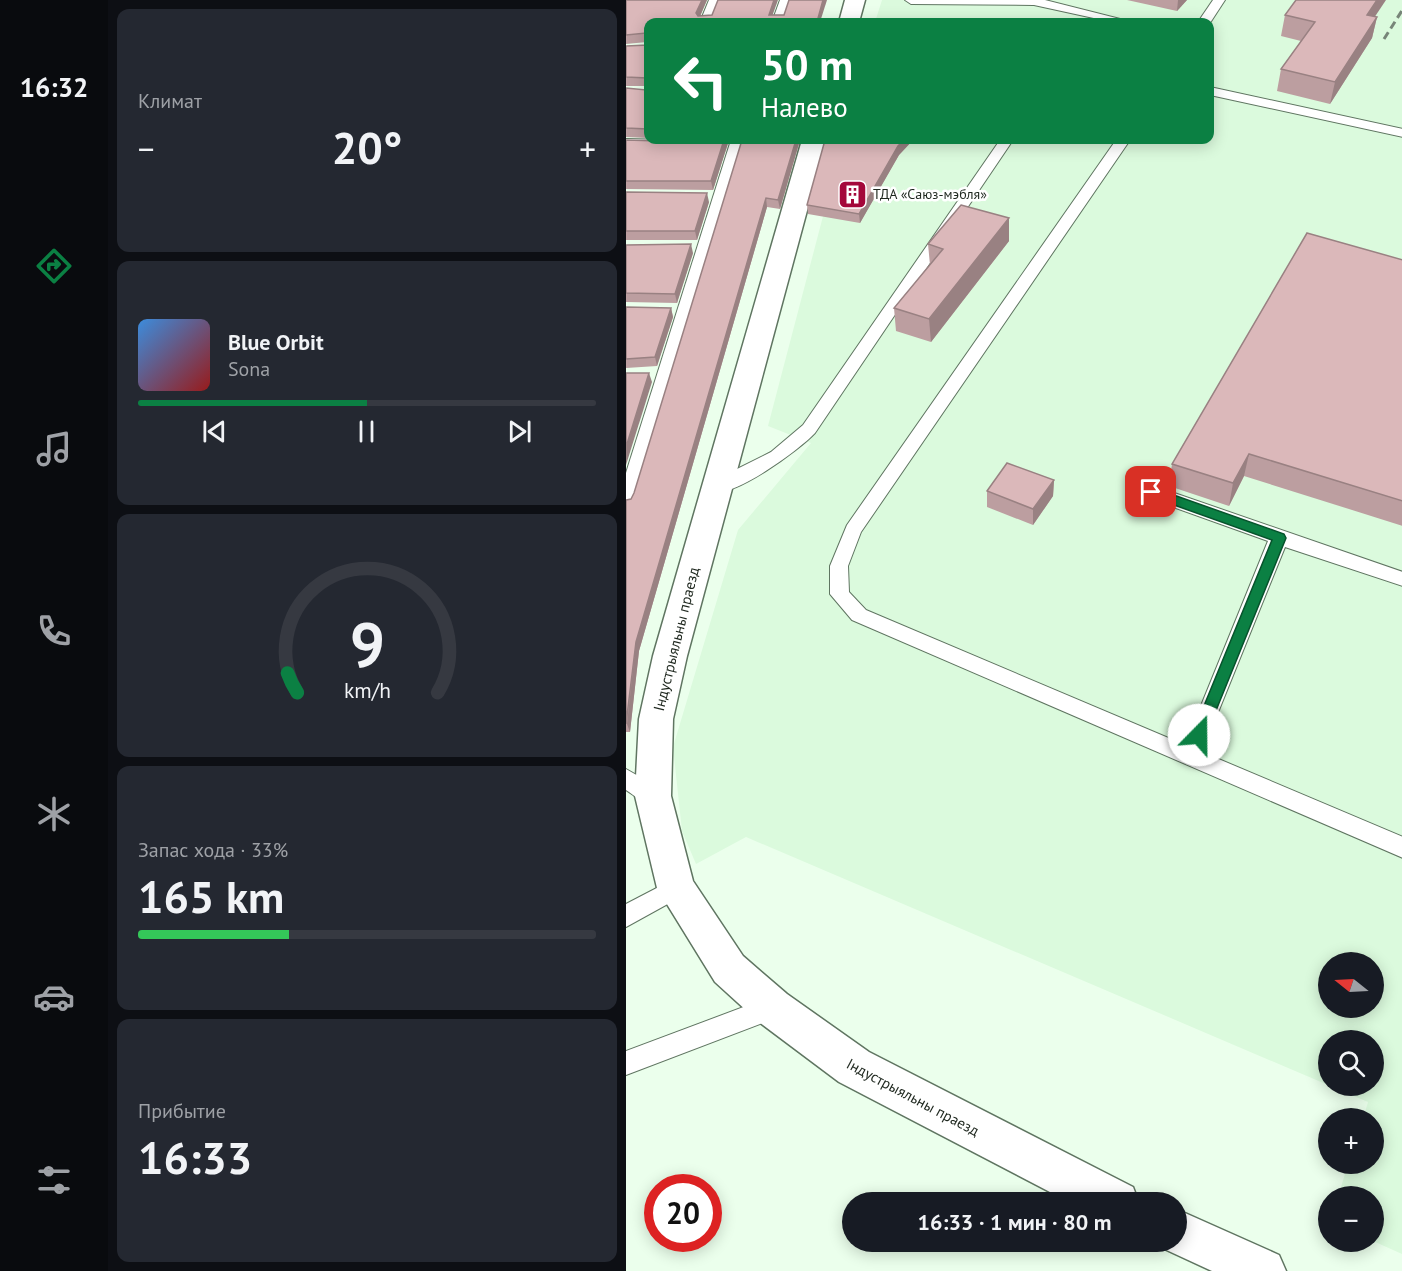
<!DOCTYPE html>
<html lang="ru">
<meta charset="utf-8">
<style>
:root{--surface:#171b24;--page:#242831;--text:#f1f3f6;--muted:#9ea1a6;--line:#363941;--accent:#0b8043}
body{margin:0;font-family:"PT Sans",sans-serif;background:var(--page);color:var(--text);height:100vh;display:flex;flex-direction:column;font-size:22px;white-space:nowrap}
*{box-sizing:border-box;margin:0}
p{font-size:20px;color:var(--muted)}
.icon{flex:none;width:33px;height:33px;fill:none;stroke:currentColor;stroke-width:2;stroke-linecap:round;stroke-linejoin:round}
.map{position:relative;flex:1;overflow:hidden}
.panel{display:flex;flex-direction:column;gap:9px;padding:9px;background:#0d0f14;width:518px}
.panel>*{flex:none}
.hud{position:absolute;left:18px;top:18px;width:570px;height:126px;border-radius:12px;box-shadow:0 3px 15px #0003;background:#0b8043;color:#fff;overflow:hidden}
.needle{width:39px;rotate:288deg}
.tools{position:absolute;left:692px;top:952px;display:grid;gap:12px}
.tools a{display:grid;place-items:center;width:66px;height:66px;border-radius:50%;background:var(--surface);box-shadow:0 3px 15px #0003;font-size:30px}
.speed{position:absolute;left:18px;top:1174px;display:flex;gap:12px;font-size:30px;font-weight:700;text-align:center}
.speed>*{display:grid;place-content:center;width:78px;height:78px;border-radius:50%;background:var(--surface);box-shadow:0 3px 15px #0003;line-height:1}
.speed .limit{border:9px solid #d22;background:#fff;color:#111}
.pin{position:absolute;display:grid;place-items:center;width:51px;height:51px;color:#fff;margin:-26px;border-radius:12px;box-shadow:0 3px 9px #0006}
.me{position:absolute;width:66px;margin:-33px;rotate:22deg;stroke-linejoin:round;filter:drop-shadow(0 0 4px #0008)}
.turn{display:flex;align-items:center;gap:21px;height:126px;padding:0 18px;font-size:27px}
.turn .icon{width:78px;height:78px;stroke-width:2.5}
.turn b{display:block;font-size:42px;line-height:51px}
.big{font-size:45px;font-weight:600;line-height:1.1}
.panel .widget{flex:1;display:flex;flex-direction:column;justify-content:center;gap:9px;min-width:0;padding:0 21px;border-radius:12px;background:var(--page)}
.panel .dial{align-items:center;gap:0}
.dial svg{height:156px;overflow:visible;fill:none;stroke:var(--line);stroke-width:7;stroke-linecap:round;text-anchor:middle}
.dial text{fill:var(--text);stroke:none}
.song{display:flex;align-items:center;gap:18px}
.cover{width:72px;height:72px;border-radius:9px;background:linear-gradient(135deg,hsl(210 70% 55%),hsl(0 70% 35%))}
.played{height:6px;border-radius:3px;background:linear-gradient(90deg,var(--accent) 50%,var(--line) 50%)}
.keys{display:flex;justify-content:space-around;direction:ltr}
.heat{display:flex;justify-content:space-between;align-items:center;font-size:33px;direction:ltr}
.charge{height:9px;border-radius:4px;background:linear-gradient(90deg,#34c759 33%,var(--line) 0)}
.trip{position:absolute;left:216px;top:1192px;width:345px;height:60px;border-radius:30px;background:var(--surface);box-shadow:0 3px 15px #0003;font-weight:600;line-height:60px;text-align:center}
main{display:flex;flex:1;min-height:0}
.tabs{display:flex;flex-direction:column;width:108px;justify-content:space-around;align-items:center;background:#090b0e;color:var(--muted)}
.tabs .icon{width:42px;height:42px}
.tabs .active{color:var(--accent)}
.tabs b{font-size:27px;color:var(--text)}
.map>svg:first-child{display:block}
.built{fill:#dbfadd;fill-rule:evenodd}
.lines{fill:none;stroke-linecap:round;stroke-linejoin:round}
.service-casing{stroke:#5f7561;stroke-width:2}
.minor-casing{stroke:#5f7561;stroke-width:3}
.service{fill:#fff;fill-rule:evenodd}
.minor{fill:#fff;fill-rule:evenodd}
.rail{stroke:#778578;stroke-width:3;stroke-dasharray:8 4.5;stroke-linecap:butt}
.wall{fill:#bc9ea0}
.shaded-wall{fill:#998182}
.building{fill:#dbb8ba;stroke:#998182;stroke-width:1.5}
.route{fill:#0b8043;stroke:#07532c;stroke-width:1.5}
.labels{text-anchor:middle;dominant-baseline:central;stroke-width:5;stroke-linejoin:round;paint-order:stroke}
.far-poi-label{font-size:14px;fill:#1e271e;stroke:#fff;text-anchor:start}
.street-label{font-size:15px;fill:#1e271e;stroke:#fff}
</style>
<main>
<nav class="tabs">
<b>16:32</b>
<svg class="icon active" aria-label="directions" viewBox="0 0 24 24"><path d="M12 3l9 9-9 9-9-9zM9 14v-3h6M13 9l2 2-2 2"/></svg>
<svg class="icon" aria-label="music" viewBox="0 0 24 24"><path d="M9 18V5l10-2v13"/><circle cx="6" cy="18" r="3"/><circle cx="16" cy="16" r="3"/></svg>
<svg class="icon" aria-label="phone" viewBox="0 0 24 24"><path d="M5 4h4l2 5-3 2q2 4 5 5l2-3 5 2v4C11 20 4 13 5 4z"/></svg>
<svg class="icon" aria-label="climate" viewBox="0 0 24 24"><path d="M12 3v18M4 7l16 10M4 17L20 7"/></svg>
<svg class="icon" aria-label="car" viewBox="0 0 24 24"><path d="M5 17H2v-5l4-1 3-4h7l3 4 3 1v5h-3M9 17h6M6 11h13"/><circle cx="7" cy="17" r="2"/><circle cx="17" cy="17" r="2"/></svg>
<svg class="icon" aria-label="filters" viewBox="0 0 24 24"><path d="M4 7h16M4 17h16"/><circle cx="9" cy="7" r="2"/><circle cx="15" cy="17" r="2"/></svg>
</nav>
<section class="panel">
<div class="widget"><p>Климат</p>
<div class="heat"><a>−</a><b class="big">20°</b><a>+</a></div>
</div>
<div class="widget">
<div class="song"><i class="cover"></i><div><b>Blue Orbit</b><p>Sona</p></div></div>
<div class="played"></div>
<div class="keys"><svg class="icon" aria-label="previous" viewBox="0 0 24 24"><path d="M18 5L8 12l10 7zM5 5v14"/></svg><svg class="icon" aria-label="pause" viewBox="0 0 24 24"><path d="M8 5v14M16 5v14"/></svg><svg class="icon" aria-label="next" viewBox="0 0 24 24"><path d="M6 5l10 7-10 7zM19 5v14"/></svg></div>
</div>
<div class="widget dial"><svg viewBox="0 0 100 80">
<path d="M14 69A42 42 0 1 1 86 69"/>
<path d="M14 69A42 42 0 0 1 9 59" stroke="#0b8043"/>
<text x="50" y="56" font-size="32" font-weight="700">9</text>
<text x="50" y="72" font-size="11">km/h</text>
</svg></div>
<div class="widget"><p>Запас хода · 33%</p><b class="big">165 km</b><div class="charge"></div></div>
<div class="widget"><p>Прибытие</p><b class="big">16:33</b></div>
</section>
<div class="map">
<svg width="777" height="1271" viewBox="0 0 777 1271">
<rect width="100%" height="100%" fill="#ebffec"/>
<path class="built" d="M256,0H776V1254L747,1241V1197H712L722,1164H747V1119H737L742,1102L704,1086H747V1041H702V1085L120,837L70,864L56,831L47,747L112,530L185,443L142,426L217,140H584V22H249ZM702,963H747V1008H702Z"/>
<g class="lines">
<defs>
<g id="service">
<path d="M83,0H95L86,22H74Z"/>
<path d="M154,0H166L158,22H146Z"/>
<path d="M279,0H419L506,22H486L408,5L285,4Z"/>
<path d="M587,0H599L584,23L572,22Z"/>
<path d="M584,87L777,129V137L584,95Z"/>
<path d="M0,139L42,140H43L40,147L35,148L0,147Z"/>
<path d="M105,140H119L9,501L6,506L0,508V473Z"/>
<path d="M374,140H387L189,433C173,450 108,498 85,492L82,487L85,482L145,452L177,425Z"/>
<path d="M490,140H504L235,532L222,566L223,592L240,610L559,745L642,541L519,497L516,492L519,487H531L777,572V586L659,547L576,752L777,837V858L226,620L204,594V566L221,525Z"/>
<path d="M0,769L35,789L38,796L35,803C21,808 11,797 0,790Z"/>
<path d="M50,878L58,881L61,888L58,895L0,927V904Z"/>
<path d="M147,996L155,1000L159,1008L155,1016L0,1075V1051Z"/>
</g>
<g id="minor">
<path d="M219,0H239L233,22H213Z"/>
<path d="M176,140H200L61,656L47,719L45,796L67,881L117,956L161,994L243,1052L507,1187L513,1203H445L213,1082L133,1022L89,982L31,888L9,796L13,719L27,656Z"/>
<path d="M550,1209L653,1255L660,1271H586L534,1247L532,1242H550Z"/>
</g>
</defs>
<use href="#service" class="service-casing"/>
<use href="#minor" class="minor-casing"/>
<use href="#service" class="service"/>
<use href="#minor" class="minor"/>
<path class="rail" d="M758,39L777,9"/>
</g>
<g class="wall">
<path d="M0,0H81L74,16L147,15L22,22V138L0,137V88L20,90V86H0V46L22,45L21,42L0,44Z"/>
<path d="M501,0H561L551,11Z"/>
<path d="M659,15L751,17L746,38L704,104L651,91L655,69L675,41L655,36Z"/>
<path d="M0,140L33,141L39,140H103L87,190L0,189Z"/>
<path d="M116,140H174L154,209L141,207L13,651L4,732H0V500L5,499L8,493Z"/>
<path d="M199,140H287L273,155L234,223L182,214L181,205Z"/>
<path d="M0,192L83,202L71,240H0Z"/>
<path d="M383,218V241L305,342L270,331L268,308L304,265L302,244Z"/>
<path d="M0,245L67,253L51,303L0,302Z"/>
<path d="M777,260V526L618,476L603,506L543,486L546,464Z"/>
<path d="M0,307L45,308L47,317L31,366L0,368Z"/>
<path d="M428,480L427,496L407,525L361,507V491Z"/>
</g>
<g class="shaded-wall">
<path d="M76,0H81L72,21L70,13Z"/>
<path d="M148,0H152L144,22L143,15Z"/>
<path d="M197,0H201L194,22H191Z"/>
<path d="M552,0H561L551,11Z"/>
<path d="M751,0H760L736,36L741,15Z"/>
<path d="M751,17L746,38L704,104L709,82Z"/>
<path d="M98,140H103L87,190L85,181Z"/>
<path d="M170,140H174L154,209L152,200Z"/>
<path d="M278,140H287L273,155L234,223L233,214L272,146Z"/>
<path d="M81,193L83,202L71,240L69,231Z"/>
<path d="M140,198L141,207L13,651L4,732L1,724L10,642Z"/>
<path d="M383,218V241L305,342L303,319Z"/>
<path d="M65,244L67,253L51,303L49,294Z"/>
<path d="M45,308L47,317L31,366L29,357Z"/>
<path d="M23,373L26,382L0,465V447Z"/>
<path d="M623,454L618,476L603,506L607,483Z"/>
<path d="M428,480L427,496L407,525V509Z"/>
</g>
<g class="building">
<path d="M0,0H76L70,13L72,16L86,15L92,0H148L143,15H158L163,0H197L191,22H22V129L0,128V88L20,90L21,78L0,77V46L22,45L20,33L0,35Z"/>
<path d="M670,0H751L741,15L751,17L709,82L655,69L689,22L659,15Z"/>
<path d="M0,140L33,141L39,140H98L85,181H0Z"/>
<path d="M116,140H170L152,200L140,198L10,642L0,724V500L5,499L8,493Z"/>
<path d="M199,140H278L272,146L233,214L181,205Z"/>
<path d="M0,192L81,193L69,231H0Z"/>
<path d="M335,205L383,218L303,319L268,308L317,249L302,244Z"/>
<path d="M681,233L777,260V501L623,454L607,483L546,464Z"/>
<path d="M65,244L49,294L0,293V245Z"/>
<path d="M0,307L45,308L29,357L0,359Z"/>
<path d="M0,373H23L0,447Z"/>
<path d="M381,463L428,480L407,509L361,491Z"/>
</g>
<path class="route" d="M525,487L658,534L660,538L580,735L573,741L566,735L646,540L520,495V489Z"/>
<defs>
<symbol id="building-square" viewBox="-11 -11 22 22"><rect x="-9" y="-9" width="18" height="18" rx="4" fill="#a4073a" stroke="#fff"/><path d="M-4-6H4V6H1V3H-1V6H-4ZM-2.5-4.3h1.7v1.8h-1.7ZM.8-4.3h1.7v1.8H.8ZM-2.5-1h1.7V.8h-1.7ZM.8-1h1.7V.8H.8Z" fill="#fff"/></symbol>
</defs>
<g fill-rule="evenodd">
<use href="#building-square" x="210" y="178" width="33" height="33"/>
</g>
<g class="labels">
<g class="far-poi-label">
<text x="247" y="194">ТДА «Саюз-мэбля»</text>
</g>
<g class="street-label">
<text transform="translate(50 639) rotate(-76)">Індустрыяльны праезд</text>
<text transform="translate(287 1097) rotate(28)">Індустрыяльны праезд</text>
</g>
</g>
</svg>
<div class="tools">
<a><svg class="needle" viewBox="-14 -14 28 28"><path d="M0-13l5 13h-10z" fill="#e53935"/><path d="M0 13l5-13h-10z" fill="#9ea1a6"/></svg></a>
<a><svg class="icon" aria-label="search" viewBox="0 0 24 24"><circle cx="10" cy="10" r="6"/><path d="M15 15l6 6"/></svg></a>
<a>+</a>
<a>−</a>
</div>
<div class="speed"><div class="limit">20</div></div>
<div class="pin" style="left:525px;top:492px;background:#d93025"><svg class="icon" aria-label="arrive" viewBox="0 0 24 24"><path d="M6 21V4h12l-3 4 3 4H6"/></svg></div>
<svg class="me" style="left:573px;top:735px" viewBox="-20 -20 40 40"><circle r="19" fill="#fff"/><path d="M0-13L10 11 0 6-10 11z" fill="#0b8043"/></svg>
<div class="trip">16:33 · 1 мин · 80 m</div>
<div class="hud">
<div class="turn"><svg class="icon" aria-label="left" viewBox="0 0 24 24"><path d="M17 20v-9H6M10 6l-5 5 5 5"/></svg><div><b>50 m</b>Налево</div></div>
</div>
</div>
</main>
